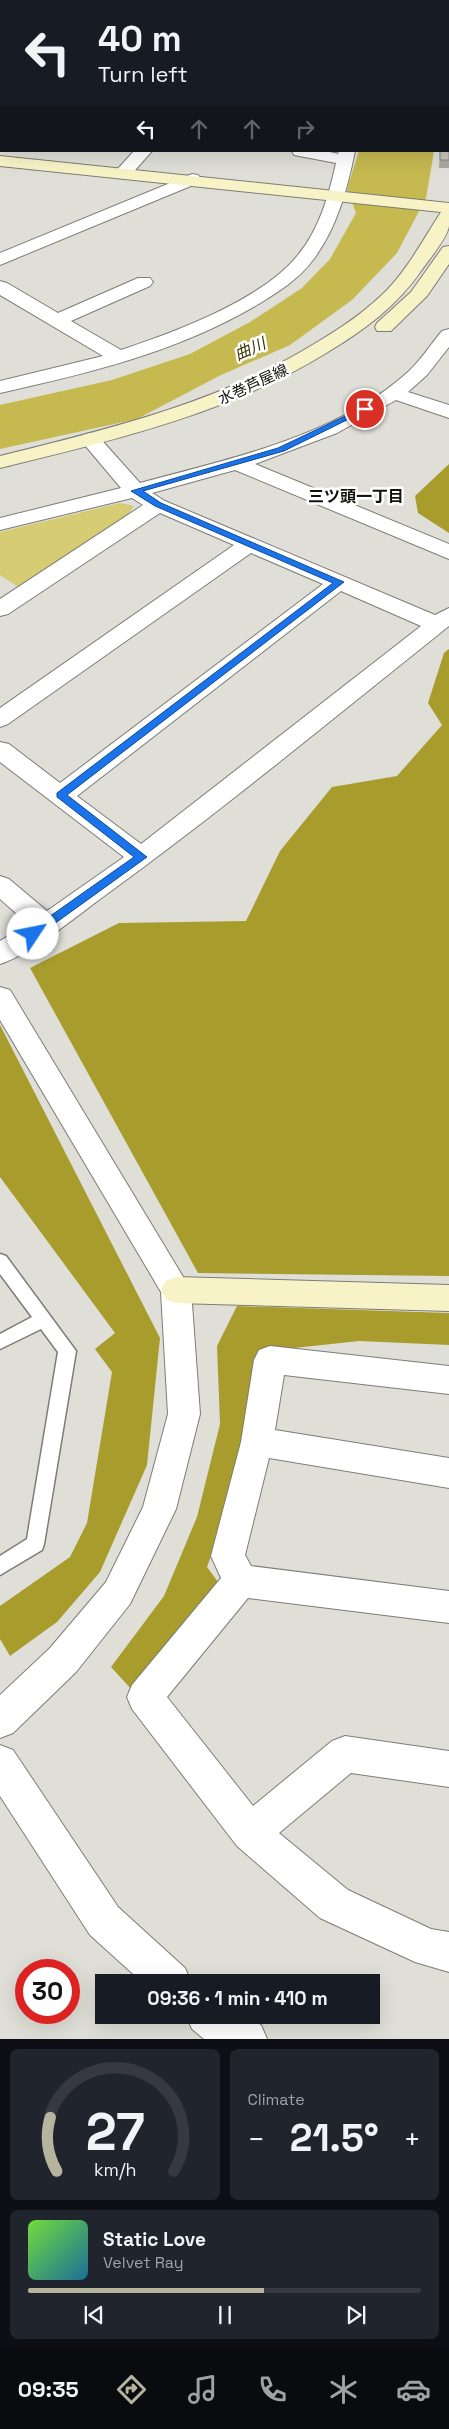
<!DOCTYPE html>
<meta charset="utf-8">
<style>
:root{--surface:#171b24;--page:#20242c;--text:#f1f3f6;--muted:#9ea1a6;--line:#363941;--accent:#b6b49f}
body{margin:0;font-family:"Space Grotesk","Noto Sans JP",sans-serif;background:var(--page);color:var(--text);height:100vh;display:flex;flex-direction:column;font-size:19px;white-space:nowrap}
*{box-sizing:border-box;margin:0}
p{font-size:16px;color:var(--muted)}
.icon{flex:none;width:28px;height:28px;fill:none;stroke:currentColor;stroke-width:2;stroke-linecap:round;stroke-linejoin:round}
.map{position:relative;height:2039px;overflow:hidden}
.panel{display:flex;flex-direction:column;gap:10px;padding:10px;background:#0d0f14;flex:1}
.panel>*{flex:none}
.guide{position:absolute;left:0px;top:0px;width:450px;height:152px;box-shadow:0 5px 20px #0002;background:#171b24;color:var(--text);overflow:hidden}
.speed{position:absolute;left:15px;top:1959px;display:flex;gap:10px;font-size:25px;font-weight:700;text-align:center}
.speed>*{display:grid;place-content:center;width:65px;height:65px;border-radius:50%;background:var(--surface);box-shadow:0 5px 20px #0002;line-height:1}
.speed .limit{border:8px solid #d22;background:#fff;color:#111}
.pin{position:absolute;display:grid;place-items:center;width:42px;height:42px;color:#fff;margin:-21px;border:2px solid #fff;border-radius:50%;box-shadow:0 1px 5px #0007}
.me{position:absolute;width:55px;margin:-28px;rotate:56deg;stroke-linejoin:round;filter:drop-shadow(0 0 4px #0008)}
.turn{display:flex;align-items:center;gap:18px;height:105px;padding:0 15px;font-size:22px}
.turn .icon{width:65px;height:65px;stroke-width:2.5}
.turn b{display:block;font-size:35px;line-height:42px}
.lanes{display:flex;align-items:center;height:48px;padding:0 15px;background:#0003;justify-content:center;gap:25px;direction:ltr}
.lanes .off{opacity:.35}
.big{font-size:38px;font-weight:600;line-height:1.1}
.panel .card{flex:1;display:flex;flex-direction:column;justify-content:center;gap:8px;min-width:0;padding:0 18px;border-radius:8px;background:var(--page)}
.panel .dial{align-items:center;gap:0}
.dial svg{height:130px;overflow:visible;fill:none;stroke:var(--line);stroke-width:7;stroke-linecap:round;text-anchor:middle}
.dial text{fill:var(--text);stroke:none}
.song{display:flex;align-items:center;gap:15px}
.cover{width:60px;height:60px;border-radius:8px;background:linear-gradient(135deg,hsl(100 70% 55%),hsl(200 70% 35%))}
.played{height:5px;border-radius:2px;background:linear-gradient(90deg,var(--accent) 60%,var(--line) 60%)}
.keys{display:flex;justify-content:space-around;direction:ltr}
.heat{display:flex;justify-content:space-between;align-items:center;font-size:28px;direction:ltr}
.panel .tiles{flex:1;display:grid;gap:10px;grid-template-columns:1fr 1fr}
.card:last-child{grid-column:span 2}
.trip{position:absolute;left:95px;top:1974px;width:285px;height:50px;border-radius:0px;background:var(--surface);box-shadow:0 5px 20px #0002;font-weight:600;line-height:50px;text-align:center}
.dock{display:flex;height:80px;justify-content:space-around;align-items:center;background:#090b0e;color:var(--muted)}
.dock .icon{width:35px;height:35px}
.dock .selected{color:var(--accent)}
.dock b{font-size:22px;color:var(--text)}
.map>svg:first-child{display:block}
.green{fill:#d5cc74}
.forest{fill:#a89c2d}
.water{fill:#c5b94f}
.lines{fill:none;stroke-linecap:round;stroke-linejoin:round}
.lane-casing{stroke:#7d7c76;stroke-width:3}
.street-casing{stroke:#7d7c76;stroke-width:2}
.secondary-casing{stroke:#7d7c76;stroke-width:2}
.lane{fill:#fff;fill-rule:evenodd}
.street{fill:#fff;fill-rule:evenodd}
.secondary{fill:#f8f3c7;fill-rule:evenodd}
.wall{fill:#a8a7a2}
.building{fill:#c3c2bc;stroke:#888884}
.route{fill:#1a73e8;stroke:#114b97}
.labels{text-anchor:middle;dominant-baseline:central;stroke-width:5;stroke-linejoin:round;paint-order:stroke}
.far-street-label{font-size:15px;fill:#11110e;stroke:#fffffe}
.far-water-label{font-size:16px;font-style:italic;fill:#3c3708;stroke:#fffffe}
.far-neighbourhood-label{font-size:16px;font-weight:bold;fill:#11110e;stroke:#fffffe}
</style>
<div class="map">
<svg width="449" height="2039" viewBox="0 0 449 2039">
<rect width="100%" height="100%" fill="#dfdfd8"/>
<path class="green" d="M120,503L134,506L128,515L18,587L0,575V532Z"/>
<g class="forest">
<path d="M449,464V533L418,513L415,496Z"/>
<path d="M449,649V1276L198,1273L30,968L119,923L246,921L280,851L332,787L397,776L442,725L428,703L444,653Z"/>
<path d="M0,1025L160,1338L147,1465L100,1572L57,1622L10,1656L0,1639V1606L70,1557L87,1523L112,1372L95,1349L115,1333L0,1177Z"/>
<path d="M237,1306L449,1313V1345L359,1341L257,1352L240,1477L207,1567L218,1582L132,1690L111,1667L164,1596L197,1517L220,1424L217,1346Z"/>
</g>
<path class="water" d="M359,151H434L426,198L397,253L352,300L290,345L221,375L137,419L0,449V405L112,380L190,354L250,322L302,288L330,259L356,213L347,189Z"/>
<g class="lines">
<defs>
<path id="lane" d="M0,1254L6,1256L76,1351L44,1544L42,1550L0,1575V1556L27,1539L58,1352L41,1329L0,1349V1334L32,1317L0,1274Z"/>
<g id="street">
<rect x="0" y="23" width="1" height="10"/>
<rect x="0" y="49" width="1" height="10"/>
<path d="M134,151H152L129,177H117L114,173Z"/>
<path d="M292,151H326L338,154L339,151H355C347,190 337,228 313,260C298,280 278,292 257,305C177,352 90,373 0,393V381L103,356L0,295V281L7,283L58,313L138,278H150L153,282L150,286L71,321L121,350C175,332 262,300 298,255C319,230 329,195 336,163L294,155Z"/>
<path d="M192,174L198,175L201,179L198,183L0,265V253Z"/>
<path d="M449,329V347L427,375L408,392L449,405V418L396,400L337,433L255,464L449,544V559L235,470L152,493L165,501L435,615L449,608V626C336,716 224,809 107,894C79,914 32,954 0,964V941L28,924L0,899V876L9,879L47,911L124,857L0,762V742L9,744L60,783L323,584L251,553L8,724L0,727V708L234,545L160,513L8,614L0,616V599L143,505L132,498L0,530V518L121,488L83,443L80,439L83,435L90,433L97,435L140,483C231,458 336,437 408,372C421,360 431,344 442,331ZM341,591L421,626L141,844L77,796Z"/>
<path d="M0,987L10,990L191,1290L200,1414L176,1509L130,1604L76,1672L13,1733L0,1738V1695L50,1648L106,1582L143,1507L168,1414L161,1292L0,1020Z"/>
<path d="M270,1346L449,1366V1394L284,1375L275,1430L449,1458V1488L269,1458L245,1555L251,1566L449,1591V1623L248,1598L167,1697L253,1806L332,1741L345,1736L449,1751V1787L351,1773L279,1833L348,1890L431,1929L449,1932V1972L415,1962L320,1918L237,1846L132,1709L127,1697L132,1685L221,1578L211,1556L241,1442L254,1360L259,1350Z"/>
<path d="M0,1745L13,1750L118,1907L185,1968L191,1982H142L90,1935L0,1796Z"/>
<path d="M186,2015H241L261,2025L267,2039H204L192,2029Z"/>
</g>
<g id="secondary">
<path d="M1,30V40L0,41V31Z"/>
<path d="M0,156L449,203C449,210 449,218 449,226C448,237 428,261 421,271C397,306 364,330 328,352C228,414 113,440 0,468V456C108,429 218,403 314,344C340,329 365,312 387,290C409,267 424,238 441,212L0,166Z"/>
<path d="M449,246V264L427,296L391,331H377L375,327L377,323L411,292L443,247Z"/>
<path d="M176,1277L449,1285V1311L176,1303L165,1299L161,1290L165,1281Z"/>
</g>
</defs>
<use href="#lane" class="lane-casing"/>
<use href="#street" class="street-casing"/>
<use href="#secondary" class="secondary-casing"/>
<use href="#lane" class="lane"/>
<use href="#street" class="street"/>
<use href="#secondary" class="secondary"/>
</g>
<path class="wall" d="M449,125V168H439L440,151H449Z"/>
<path class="building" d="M449,143V160H440V151H449Z"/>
<path class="route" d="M362,408L369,409L284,451L143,491L161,503L344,582L67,795L147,857L36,937H29V931L134,857L57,797V793L333,583L155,506L131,491L278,448Z"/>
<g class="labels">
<g class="far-street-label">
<text transform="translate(253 384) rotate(-25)">水巻芦屋線</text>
</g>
<g class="far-water-label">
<text transform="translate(250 349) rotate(-24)">曲川</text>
</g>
<g class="far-neighbourhood-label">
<text x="356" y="496">三ツ頭一丁目</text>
</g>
</g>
</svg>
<div class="speed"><div class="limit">30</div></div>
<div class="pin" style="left:365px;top:409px;background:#d93025"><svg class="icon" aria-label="arrive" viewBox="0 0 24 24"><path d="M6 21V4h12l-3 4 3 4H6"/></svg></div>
<svg class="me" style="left:33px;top:934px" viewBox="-20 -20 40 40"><circle r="19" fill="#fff"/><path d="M0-13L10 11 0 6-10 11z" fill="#1a73e8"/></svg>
<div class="trip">09:36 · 1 min · 410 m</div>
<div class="guide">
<div class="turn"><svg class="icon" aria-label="left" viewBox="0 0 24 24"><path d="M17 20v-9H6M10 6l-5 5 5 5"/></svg><div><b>40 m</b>Turn left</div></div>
<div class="lanes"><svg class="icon" aria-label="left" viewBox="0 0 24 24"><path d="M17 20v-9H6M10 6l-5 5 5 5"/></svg><svg class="icon off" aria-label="ahead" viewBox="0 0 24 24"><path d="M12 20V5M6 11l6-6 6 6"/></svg><svg class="icon off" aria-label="ahead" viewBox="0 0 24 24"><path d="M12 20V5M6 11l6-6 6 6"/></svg><svg class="icon off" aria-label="right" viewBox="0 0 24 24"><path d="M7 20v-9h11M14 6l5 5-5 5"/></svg></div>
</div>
</div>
<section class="panel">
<div class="tiles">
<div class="card dial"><svg viewBox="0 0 100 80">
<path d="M14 69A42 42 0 1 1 86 69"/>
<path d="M14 69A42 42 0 0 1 10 36" stroke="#b6b49f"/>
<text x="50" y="56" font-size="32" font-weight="700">27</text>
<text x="50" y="72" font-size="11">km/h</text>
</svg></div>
<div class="card"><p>Climate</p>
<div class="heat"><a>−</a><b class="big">21.5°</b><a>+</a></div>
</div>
<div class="card">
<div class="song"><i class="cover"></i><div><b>Static Love</b><p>Velvet Ray</p></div></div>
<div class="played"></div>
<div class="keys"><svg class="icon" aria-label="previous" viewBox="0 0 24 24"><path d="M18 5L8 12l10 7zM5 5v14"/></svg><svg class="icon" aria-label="pause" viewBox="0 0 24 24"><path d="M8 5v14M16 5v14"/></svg><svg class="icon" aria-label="next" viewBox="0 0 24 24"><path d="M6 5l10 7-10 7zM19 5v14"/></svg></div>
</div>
</div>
</section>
<nav class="dock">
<b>09:35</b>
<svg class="icon selected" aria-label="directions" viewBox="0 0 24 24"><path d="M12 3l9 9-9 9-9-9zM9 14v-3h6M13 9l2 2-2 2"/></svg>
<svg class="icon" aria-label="music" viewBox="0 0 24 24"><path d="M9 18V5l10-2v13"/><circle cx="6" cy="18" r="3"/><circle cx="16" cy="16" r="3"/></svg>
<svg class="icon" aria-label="phone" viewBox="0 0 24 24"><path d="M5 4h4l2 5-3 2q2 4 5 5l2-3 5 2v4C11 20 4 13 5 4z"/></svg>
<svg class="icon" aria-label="climate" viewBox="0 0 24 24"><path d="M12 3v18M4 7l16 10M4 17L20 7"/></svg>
<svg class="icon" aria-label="car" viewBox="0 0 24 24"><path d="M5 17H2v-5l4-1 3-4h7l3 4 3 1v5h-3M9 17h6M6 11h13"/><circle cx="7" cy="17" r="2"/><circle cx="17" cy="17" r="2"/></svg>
</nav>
